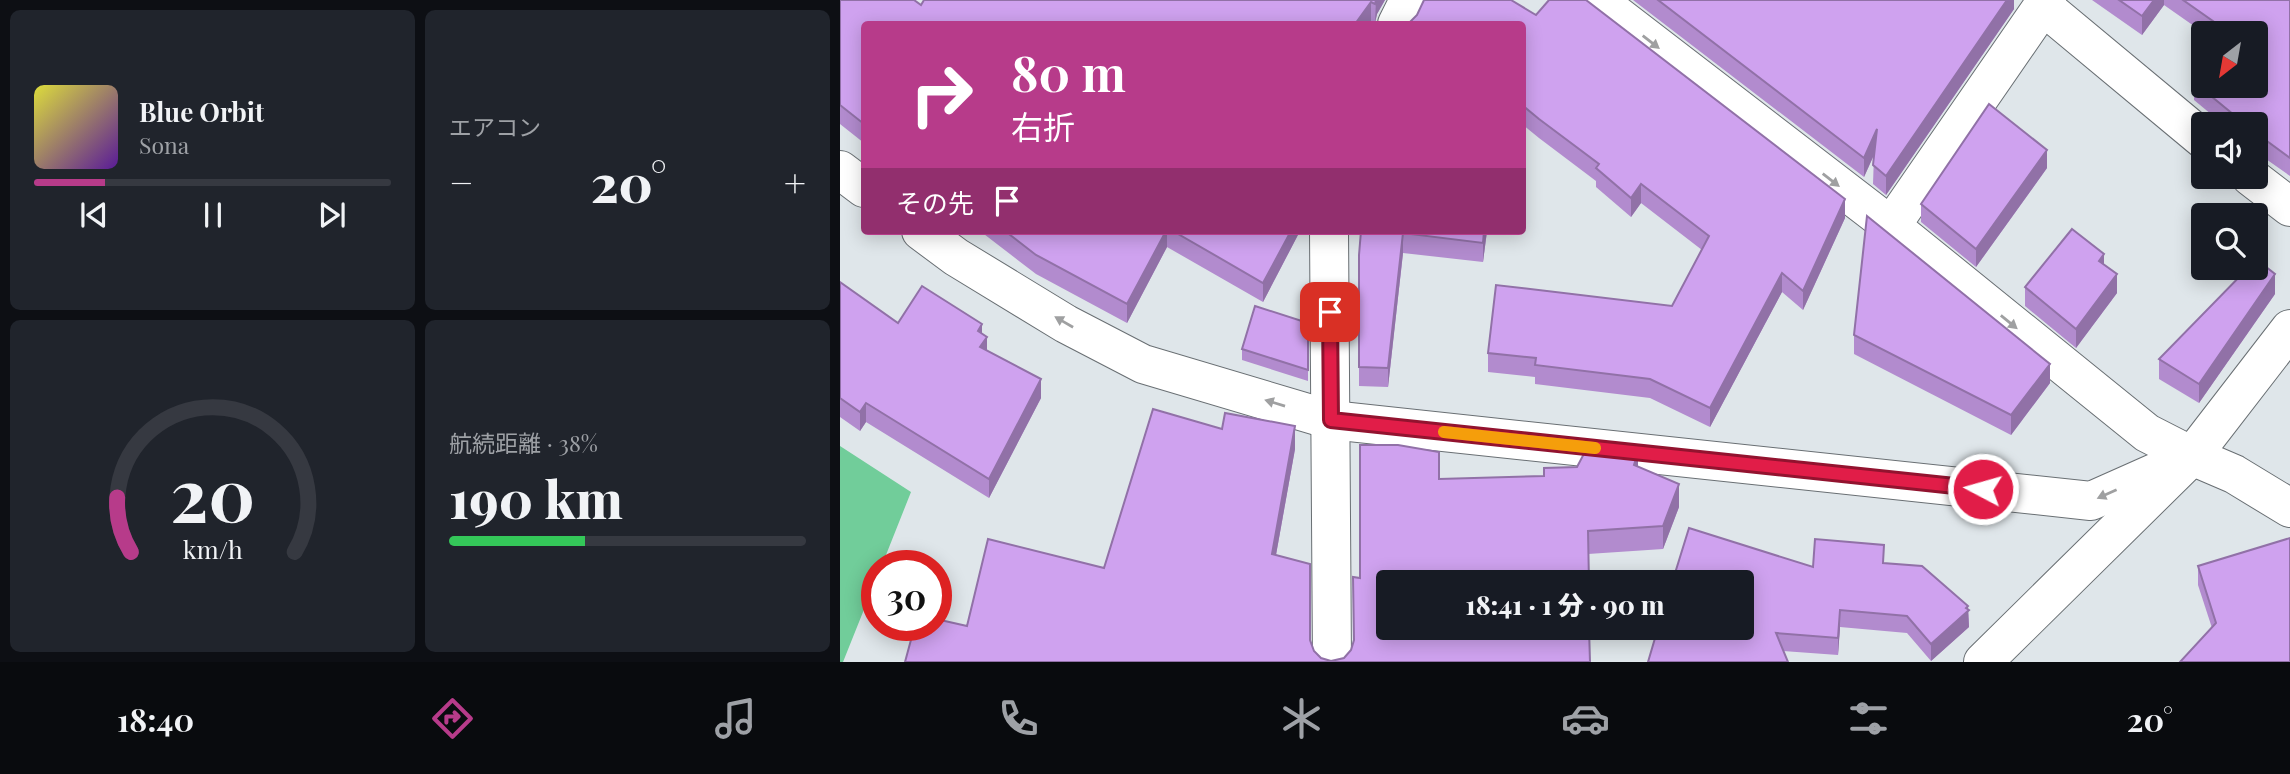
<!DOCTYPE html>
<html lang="ja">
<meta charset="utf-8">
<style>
:root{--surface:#171b24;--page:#20242c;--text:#f1f3f6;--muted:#9ea1a6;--line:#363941;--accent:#b73b8a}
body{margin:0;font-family:"Playfair Display","Noto Sans JP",serif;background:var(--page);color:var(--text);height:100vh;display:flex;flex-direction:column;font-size:26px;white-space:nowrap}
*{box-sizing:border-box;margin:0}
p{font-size:23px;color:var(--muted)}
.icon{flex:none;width:38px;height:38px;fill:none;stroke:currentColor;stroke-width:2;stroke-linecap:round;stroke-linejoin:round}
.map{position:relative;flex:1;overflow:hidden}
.details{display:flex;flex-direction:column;gap:10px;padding:10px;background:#0d0f14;width:840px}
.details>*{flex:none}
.top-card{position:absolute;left:21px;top:21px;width:665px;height:214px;border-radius:7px;box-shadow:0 4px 18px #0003;background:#b73b8a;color:#fff;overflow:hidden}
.needle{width:46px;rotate:211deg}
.tools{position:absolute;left:1351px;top:21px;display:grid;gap:14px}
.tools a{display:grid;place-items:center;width:77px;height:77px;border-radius:7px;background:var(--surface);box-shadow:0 4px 18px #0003;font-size:35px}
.speed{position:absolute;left:21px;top:550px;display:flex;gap:14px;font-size:35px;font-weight:700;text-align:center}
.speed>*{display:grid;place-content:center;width:91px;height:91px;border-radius:50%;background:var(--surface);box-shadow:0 4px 18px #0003;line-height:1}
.speed .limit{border:10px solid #d22;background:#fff;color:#111}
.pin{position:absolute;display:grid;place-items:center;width:60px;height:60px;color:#fff;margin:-30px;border-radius:14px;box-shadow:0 4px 10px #0006}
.me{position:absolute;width:77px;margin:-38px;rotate:276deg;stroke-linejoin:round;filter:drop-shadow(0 0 5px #0008)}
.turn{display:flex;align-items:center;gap:24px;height:147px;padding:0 35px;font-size:32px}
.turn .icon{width:91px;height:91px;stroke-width:2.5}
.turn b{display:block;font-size:49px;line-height:60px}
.then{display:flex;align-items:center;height:66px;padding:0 35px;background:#0003;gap:14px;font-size:26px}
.big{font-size:52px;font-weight:800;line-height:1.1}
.details .card{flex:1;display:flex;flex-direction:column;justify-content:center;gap:10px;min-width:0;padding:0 24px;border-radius:10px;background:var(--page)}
.details .dial{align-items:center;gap:0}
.dial svg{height:182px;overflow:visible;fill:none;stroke:var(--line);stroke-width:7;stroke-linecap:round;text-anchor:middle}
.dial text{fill:var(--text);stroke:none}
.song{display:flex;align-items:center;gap:21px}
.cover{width:84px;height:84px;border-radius:10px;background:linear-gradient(135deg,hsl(60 70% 55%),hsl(270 70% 35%))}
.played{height:7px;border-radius:4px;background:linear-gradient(90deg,var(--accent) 20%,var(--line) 20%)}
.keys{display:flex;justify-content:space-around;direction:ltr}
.heat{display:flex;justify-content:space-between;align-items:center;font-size:38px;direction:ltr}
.charge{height:10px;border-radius:5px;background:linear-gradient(90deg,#34c759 38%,var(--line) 0)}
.details .tiles{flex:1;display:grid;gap:10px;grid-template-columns:repeat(2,1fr)}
.trip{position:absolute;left:536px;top:570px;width:378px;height:70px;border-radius:7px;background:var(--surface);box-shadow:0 4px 18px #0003;font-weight:800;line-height:70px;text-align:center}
.dock{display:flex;height:112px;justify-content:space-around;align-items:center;background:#090b0e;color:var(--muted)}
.dock .icon{width:49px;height:49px}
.dock .current{color:var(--accent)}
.dock b{font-size:32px;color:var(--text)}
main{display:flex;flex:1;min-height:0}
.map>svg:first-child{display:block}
.forest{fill:#71cd9a}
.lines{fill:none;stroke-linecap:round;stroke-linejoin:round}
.minor-casing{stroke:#696f73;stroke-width:40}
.tertiary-casing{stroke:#696f73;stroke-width:40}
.minor{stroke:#fff;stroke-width:38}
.tertiary{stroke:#fff;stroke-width:38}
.wall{fill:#b28bce}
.shaded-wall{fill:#9171a7}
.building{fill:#cfa2ef;stroke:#9171a7;stroke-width:2}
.oneway{fill:#9fa0a1}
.route-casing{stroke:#92132f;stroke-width:18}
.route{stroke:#e11d48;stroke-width:12}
.slow{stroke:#f59e0b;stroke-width:12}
</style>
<main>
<section class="details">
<div class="tiles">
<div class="card">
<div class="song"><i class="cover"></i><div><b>Blue Orbit</b><p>Sona</p></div></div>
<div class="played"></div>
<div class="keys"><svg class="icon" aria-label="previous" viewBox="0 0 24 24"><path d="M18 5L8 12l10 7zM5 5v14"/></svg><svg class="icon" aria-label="pause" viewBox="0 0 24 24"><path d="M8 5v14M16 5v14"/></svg><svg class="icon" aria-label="next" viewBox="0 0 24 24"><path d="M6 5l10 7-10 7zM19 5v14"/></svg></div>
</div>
<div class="card"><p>エアコン</p>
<div class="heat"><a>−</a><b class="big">20°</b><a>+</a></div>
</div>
<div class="card dial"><svg viewBox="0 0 100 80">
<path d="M14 69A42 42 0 1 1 86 69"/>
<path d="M14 69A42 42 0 0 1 8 45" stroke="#b73b8a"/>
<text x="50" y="56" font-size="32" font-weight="700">20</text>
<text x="50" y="72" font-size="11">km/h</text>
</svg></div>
<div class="card"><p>航続距離 · 38%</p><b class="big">190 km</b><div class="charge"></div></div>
</div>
</section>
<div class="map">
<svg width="1450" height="662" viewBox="0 0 1450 662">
<rect width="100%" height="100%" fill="#dfe6ea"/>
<path class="forest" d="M0,446L71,492L42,565H37V577L3,662H0Z"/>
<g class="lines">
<defs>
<g id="minor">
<path d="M757,0L1051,226L1307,433L1352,456"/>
<path d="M1203,6L1363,139"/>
<path d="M557,24L569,0"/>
<path d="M0,170L24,188"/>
<path d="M1411,177L1450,207"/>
<path d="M1051,226L1207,0"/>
<path d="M81,231L116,257L226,324L303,364L491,420L1251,501L1350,457"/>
<path d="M489,231L492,662"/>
</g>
<g id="tertiary">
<path d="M1352,456L1394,474L1450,508"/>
<path d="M1143,662L1352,456L1450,329"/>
</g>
</defs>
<use href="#minor" class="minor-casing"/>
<use href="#tertiary" class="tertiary-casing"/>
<use href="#minor" class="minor"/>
<use href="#tertiary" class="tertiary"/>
</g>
<g class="wall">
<path d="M0,0L81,5L545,0L537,14L535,23L531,21L24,24V143L0,124Z"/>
<path d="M584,0H671L696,15L709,0H746L1005,199V218L963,310L942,292L870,427L810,398L695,384V377L648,372V353L656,285L832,306L862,250L801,203L791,217L756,187V181L699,138L682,124V24H568L577,15Z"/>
<path d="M793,0H1174V9L1046,195L1033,184L1034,155L1024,177Z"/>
<path d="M1252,0H1450V176L1416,152V124H1383L1354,100V82L1416,33H1364L1324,5L1302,35Z"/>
<path d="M1207,168L1136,267L1081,222V204Z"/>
<path d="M140,231H460L423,302L327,247L287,323L196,274Z"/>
<path d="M521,231H647L643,262L563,253L548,387L519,386V255Z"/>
<path d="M1264,264L1277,293L1236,348L1185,306V287Z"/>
<path d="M0,282L58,323L142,333L147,351L201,398L149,498L26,422L20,431L0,417Z"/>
<path d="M1435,294L1359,403L1319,379V359Z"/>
<path d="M468,323V381L402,360V349Z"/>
<path d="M1014,335L1210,383L1171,435L1014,354Z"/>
<path d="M382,429L455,449L436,555L474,651L481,658L491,661L504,658L511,650L514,640L520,578L599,479L704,476L798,467L839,507L823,549L748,554L750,662H65L264,568Z"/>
<path d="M1450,538L1372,628L1358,585V566Z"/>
<path d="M1044,563L1128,609L1129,627L1091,661L1067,633L1000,627L998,655L943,651L808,662Z"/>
</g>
<g class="shaded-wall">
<path d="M536,0H545L537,14L535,23Z"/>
<path d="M1167,0H1174V9L1046,195V176Z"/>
<path d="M1314,0H1324V5L1302,35V16Z"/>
<path d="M531,2V21L528,24H515Z"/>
<path d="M1037,129V148L1024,177V158Z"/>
<path d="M1207,150V168L1136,267V249Z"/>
<path d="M801,184V203L791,217V198Z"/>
<path d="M1005,199V218L963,310V291Z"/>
<path d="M326,231H327V247L287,323V304Z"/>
<path d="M451,231H460L423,302V283Z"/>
<path d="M644,231H647L643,262V243Z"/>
<path d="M563,233V253L548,387V368Z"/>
<path d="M1264,254V273L1259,261Z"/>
<path d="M942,273V292L870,427V408Z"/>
<path d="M1277,274V293L1236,348V329Z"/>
<path d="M1435,274V294L1359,403V384Z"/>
<path d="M142,324V344L147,337V356L140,366L138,331Z"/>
<path d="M1210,364V383L1171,435V415Z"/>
<path d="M201,379V398L149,498V479Z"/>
<path d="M26,403V422L20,431V412Z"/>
<path d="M455,426V449L432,577V554Z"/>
<path d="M798,452V475L794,465Z"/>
<path d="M839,484V507L823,549V526Z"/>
<path d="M1128,606L1129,627L1091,661V644Z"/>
<path d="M1000,610V627L998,655V638Z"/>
</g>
<g class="building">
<path d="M0,0H74L81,5L84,0H536L535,4L531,2L515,24H24V124L0,105Z"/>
<path d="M584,0H671L696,15L709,0H746L1005,199L963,291L942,273L870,408L810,379L695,365L696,358L648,353L656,285L832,306L869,236L801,184L791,198L756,168L759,164L699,119L682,105V24H568L577,15Z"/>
<path d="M818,0H1167L1046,176L1033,165L1037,129L1024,158Z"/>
<path d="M1279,0H1314L1302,16Z"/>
<path d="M1343,0H1450V158L1416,133V124H1405L1354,82L1363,71V86H1416V33H1390Z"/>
<path d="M1149,104L1207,150L1136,249L1081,204Z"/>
<path d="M1027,216L1210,364L1171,415L1014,335Z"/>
<path d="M1232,229L1264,254L1259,261L1277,274L1236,329L1185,287Z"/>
<path d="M165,231H326L287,304L196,255Z"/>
<path d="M333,231H451L423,283Z"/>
<path d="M521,231H644L643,243L563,233L548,368L519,367V255Z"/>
<path d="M1416,259L1435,274L1359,384L1319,359L1408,268H1416Z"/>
<path d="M0,282L58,323L82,286L142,324L138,331L147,337L140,347L201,379L149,479L26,403L20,412L0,398Z"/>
<path d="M415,306L468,323V370L402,349Z"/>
<path d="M313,409L382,429L385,413L455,426L432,554L470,564V640L474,651L481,658L491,661L504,658L511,650L514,640L513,577L520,578V445H558L599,452V479L704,476V468L737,467L748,446L798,452L794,465L839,484L823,526L748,531L749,583H548V628H749L750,662H65L75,625H96V619L127,626L148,539L264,568Z"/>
<path d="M849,528L973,567L975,539L1044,545L1043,563L1082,566L1128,606L1126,608L1129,610L1091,644L1067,616L1000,610L998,638L936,633L948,662H808L818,628H901V583H832Z"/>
<path d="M1450,538V662H1340L1376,623L1358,566Z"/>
</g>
<defs><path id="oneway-solid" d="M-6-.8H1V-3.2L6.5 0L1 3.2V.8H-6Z" transform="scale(1.75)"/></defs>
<g class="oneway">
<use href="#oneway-solid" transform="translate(811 42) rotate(38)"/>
<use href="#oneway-solid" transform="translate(991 180) rotate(38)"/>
<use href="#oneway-solid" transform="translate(224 322) rotate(-150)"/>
<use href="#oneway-solid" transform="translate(1169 322) rotate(39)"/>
<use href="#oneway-solid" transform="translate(435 403) rotate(-163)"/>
<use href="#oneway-solid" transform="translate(1267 494) rotate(156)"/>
</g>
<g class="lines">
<defs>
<path id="route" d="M490,312L491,420L1143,489"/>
</defs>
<use href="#route" class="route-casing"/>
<use href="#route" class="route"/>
<path class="slow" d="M604,432L755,448"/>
</g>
</svg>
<div class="tools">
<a><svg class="needle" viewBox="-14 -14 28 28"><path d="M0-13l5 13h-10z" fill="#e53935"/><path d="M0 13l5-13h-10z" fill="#9ea1a6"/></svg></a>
<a><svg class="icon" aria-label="sound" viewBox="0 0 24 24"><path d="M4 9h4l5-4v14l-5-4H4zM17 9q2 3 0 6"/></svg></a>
<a><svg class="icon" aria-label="search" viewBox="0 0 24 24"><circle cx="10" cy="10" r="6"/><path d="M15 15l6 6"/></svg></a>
</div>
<div class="speed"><div class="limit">30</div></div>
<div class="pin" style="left:490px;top:312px;background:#d93025"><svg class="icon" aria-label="arrive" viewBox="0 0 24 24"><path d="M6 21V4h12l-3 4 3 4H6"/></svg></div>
<svg class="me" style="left:1143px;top:489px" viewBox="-20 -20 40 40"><circle r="17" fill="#e11d48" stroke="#fff" stroke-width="3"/><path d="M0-11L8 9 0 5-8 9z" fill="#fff"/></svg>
<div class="trip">18:41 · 1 分 · 90 m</div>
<div class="top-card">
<div class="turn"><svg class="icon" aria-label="right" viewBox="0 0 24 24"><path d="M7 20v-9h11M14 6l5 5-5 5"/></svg><div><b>80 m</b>右折</div></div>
<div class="then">その先<svg class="icon" aria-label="arrive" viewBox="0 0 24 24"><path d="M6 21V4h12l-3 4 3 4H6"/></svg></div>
</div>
</div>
</main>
<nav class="dock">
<b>18:40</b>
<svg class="icon current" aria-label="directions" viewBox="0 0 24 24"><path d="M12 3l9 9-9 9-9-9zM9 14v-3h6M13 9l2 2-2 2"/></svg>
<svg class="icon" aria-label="music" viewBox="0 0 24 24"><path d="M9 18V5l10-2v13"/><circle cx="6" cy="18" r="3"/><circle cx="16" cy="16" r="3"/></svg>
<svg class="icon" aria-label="phone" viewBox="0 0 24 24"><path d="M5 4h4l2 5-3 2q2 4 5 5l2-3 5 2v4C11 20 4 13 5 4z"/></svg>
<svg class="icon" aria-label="climate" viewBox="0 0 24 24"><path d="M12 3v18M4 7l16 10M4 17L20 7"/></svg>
<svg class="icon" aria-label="car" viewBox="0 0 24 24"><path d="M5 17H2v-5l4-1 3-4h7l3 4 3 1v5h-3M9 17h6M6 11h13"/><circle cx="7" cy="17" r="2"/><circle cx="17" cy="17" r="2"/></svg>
<svg class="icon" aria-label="filters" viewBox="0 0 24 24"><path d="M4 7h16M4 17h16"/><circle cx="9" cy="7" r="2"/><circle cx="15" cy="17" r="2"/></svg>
<b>20°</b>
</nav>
